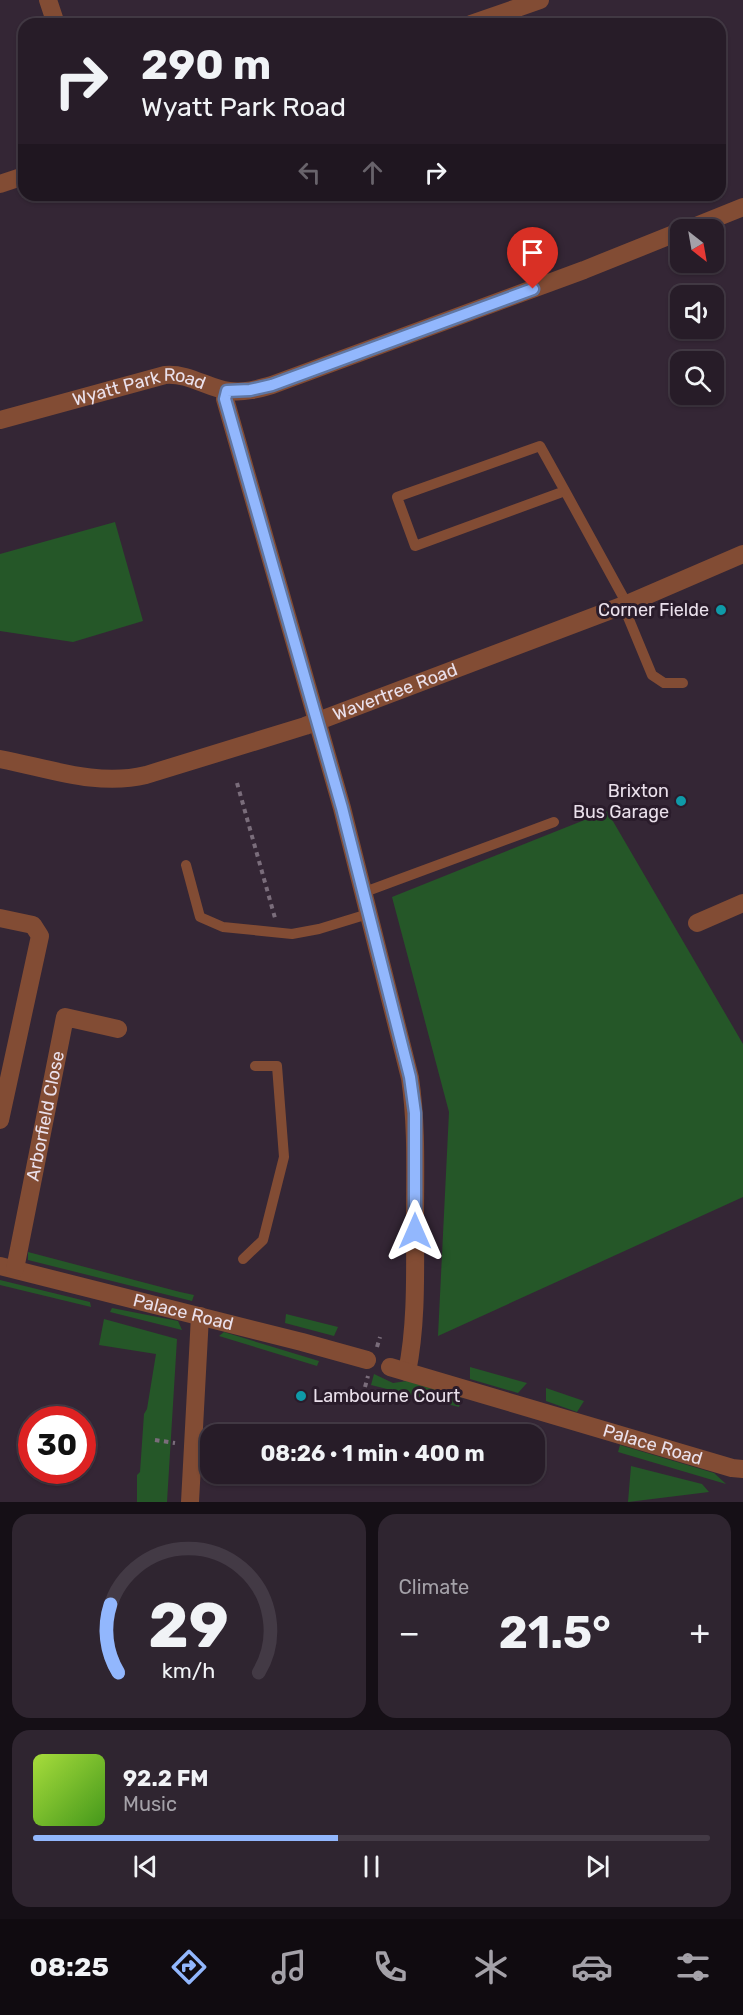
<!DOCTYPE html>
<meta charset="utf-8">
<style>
:root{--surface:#271c28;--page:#2f2530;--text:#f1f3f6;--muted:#a4a1a8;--line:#433a45;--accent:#92b7fd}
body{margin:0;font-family:Rubik,sans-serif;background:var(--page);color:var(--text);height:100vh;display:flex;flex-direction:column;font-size:22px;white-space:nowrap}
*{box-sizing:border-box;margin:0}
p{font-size:20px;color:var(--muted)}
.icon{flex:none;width:33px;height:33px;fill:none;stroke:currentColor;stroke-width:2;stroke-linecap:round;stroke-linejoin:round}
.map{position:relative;height:1502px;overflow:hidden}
.sheet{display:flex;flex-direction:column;gap:12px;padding:12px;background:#150f16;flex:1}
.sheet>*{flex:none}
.hud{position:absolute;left:18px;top:18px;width:708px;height:183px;border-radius:18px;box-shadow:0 2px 4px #0004,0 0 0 2px var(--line);background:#271c28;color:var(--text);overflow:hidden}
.needle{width:39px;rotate:149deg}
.controls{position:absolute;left:670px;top:219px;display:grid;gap:12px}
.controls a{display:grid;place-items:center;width:54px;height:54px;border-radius:12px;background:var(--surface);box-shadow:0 2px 4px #0004,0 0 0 2px var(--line);font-size:30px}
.speed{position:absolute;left:18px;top:1406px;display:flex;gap:12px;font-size:30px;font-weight:700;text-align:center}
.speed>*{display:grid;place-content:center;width:78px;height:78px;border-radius:50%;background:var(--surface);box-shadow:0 2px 4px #0004,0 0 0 2px var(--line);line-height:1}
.speed .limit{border:9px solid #d22;background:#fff;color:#111}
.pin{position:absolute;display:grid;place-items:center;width:51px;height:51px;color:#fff;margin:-62px -26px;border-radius:50% 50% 50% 0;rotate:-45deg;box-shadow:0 0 6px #0007}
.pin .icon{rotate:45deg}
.me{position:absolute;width:66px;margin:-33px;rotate:0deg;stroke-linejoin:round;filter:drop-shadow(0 0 4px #0008)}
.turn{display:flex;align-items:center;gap:21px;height:126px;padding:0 24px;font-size:27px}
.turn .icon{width:78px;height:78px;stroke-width:2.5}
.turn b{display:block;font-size:42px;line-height:51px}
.lanes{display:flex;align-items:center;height:57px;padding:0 24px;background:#0003;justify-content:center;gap:30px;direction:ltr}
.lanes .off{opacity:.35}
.big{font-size:45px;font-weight:700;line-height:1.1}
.sheet .tile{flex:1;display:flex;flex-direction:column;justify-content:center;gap:9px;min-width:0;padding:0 21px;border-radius:18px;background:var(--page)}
.sheet .dial{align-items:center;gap:0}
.dial svg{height:156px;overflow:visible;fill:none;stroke:var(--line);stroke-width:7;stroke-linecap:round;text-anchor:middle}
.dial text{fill:var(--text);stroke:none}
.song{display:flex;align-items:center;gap:18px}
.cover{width:72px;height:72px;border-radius:9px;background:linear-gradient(135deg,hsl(80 70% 55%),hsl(100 70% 35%))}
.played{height:6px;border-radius:3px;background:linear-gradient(90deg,var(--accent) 45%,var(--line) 45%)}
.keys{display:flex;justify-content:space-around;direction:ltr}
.heat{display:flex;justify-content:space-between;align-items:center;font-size:33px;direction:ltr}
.sheet .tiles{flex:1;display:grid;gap:12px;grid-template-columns:1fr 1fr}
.tile:last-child{grid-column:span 2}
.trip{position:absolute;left:200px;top:1424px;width:345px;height:60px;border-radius:18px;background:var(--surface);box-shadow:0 2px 4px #0004,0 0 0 2px var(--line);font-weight:700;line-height:60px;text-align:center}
.dock{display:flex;height:96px;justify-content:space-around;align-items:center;background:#100b10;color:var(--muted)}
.dock .icon{width:42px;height:42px}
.dock .active{color:var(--accent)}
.dock b{font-size:27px;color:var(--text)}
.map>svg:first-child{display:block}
.green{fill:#255728}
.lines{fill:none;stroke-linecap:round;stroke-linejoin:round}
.path{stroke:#7a6d7b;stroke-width:4;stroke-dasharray:4.5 4.5;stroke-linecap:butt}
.service{stroke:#824c34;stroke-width:10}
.minor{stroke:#824c34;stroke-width:18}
.route-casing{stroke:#5f77a4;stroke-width:15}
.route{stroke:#92b7fd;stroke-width:10}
.culture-dot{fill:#0f9aa8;stroke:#2a1c2b;stroke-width:2}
.labels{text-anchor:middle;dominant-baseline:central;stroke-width:6;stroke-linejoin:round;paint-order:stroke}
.street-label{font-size:18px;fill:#eae0eb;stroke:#2a1c2b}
.poi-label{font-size:18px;fill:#eae0eb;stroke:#2a1c2b;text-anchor:end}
</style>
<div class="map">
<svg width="743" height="1502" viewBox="0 0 743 1502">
<rect width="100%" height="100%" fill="#342635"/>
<g class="green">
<path d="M115,522L143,621L73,642L0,631V554Z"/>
<path d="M607,811L743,1044V1197L438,1336L449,1112L392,897Z"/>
<path d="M28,1252L180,1292L194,1295L192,1301L28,1260Z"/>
<path d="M0,1280L90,1302L91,1307L0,1285Z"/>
<path d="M112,1308L178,1321L182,1330L110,1312Z"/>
<path d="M286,1314L338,1327L334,1336L285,1323Z"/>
<path d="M104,1319L177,1339L167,1502H137V1475L140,1472L144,1414L147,1409L156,1354L99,1345Z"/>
<path d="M224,1332L319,1361L317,1366L219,1336Z"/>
<path d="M470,1367L527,1383L518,1393L470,1379Z"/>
<path d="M374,1374L393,1383L407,1381L462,1398L459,1407L371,1385Z"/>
<path d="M546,1388L584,1401L577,1412L546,1401Z"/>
<path d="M620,1445L714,1473L726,1484L618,1452Z"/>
<path d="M631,1466L702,1484L709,1492L628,1502Z"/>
</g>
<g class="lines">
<g class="path">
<path d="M237,783L275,918"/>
<path d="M377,1347L380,1337"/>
<path d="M365,1387L368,1376"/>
<path d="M155,1440L175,1443"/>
</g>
<g class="service">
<path d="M565,491L540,446L397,497L415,546L565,491L627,604"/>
<path d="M623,605L652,675L664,683H683"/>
<path d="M186,865L200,917L223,927L292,934L319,929L368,914"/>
<path d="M362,893L554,822"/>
<path d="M243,1259L263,1240L284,1157L277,1066H255"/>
</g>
<g class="minor">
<path d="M48,0L56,24"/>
<path d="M471,24L540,0"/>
<path d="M0,184L24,176"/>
<path d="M686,230L743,207"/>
<path d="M227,391L225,399L342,808L410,1078C417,1125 415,1172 415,1220C415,1270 417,1323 407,1372"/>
<path id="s1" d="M0,420L165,375C189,373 207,388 229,391C244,393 258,389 272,385L584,270L681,231"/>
<path id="s2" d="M0,759C48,768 97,787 146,775L305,726L627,604L743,554"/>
<path d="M0,918L33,925L40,936L0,1120"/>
<path d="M697,923L743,903"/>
<path id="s3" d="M0,1266L302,1342L367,1360"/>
<path id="s4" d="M15,1269L65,1017L118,1029"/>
<path id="s5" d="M390,1367L732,1468L743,1469"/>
<path d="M190,1502L200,1316"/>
</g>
</g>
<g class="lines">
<defs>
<path id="route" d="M415,1231V1113L410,1077L342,808L225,399L227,391L250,390L272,385L533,289"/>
</defs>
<use href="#route" class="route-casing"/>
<use href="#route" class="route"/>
</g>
<g class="culture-dot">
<circle cx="721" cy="610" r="6"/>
<circle cx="681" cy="801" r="6"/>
<circle cx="301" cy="1396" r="6"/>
</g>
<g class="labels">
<g class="street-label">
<text stroke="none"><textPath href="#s1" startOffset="144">Wyatt Park Road</textPath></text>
<text stroke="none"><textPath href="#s2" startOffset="411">Wavertree Road</textPath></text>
<text stroke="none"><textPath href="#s4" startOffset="156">Arborfield Close</textPath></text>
<text stroke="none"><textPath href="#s3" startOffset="189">Palace Road</textPath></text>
<text stroke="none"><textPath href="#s5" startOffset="274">Palace Road</textPath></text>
</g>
<g class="poi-label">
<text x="709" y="610">Corner Fielde</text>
<text x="669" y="791">Brixton<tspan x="669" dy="21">Bus Garage</tspan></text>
<text x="313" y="1396" text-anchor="start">Lambourne Court</text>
</g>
</g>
</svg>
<div class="controls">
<a><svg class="needle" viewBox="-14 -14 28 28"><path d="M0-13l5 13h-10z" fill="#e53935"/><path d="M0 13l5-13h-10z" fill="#a4a1a8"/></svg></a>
<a><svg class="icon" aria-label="sound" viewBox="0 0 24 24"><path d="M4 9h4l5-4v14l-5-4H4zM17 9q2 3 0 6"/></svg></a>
<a><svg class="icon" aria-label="search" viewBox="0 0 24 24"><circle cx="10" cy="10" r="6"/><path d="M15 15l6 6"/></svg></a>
</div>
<div class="speed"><div class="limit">30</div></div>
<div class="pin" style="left:533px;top:289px;background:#d93025"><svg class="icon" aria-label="arrive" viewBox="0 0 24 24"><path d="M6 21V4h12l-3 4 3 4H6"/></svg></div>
<svg class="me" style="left:415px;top:1231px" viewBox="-20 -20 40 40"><path d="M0-17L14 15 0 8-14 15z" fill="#92b7fd" stroke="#fff" stroke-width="4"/></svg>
<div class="trip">08:26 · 1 min · 400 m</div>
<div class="hud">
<div class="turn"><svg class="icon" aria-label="right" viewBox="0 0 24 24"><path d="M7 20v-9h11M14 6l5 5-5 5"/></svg><div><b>290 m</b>Wyatt Park Road</div></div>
<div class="lanes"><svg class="icon off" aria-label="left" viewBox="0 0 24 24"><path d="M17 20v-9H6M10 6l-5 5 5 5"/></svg><svg class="icon off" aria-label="ahead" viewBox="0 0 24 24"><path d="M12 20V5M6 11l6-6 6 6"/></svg><svg class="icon" aria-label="right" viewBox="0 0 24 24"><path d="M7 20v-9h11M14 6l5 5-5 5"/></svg></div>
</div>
</div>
<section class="sheet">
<div class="tiles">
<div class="tile dial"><svg viewBox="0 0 100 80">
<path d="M14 69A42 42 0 1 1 86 69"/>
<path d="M14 69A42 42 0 0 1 10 34" stroke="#92b7fd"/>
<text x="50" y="56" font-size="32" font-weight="700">29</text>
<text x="50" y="72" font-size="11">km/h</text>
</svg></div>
<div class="tile"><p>Climate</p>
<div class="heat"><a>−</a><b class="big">21.5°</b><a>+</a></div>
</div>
<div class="tile">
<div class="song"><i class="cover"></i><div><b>92.2 FM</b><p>Music</p></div></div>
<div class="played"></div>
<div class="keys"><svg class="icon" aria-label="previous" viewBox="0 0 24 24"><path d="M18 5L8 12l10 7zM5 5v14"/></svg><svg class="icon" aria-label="pause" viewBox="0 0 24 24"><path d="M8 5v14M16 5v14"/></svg><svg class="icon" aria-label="next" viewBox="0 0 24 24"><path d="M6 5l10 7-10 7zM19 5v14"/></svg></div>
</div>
</div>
</section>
<nav class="dock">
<b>08:25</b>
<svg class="icon active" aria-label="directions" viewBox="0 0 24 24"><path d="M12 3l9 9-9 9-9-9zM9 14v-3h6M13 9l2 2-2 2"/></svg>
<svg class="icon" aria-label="music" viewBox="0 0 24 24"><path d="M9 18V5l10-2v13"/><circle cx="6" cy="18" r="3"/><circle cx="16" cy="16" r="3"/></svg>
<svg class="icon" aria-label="phone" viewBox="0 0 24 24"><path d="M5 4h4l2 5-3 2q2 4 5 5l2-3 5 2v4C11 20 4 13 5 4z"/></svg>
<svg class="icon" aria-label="climate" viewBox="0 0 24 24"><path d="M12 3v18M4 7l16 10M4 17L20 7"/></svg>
<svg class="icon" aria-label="car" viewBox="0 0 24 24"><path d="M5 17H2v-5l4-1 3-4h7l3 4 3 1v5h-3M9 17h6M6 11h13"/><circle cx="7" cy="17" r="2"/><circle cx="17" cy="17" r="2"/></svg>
<svg class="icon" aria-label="filters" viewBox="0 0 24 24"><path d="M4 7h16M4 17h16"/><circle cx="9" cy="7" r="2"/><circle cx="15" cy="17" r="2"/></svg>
</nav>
